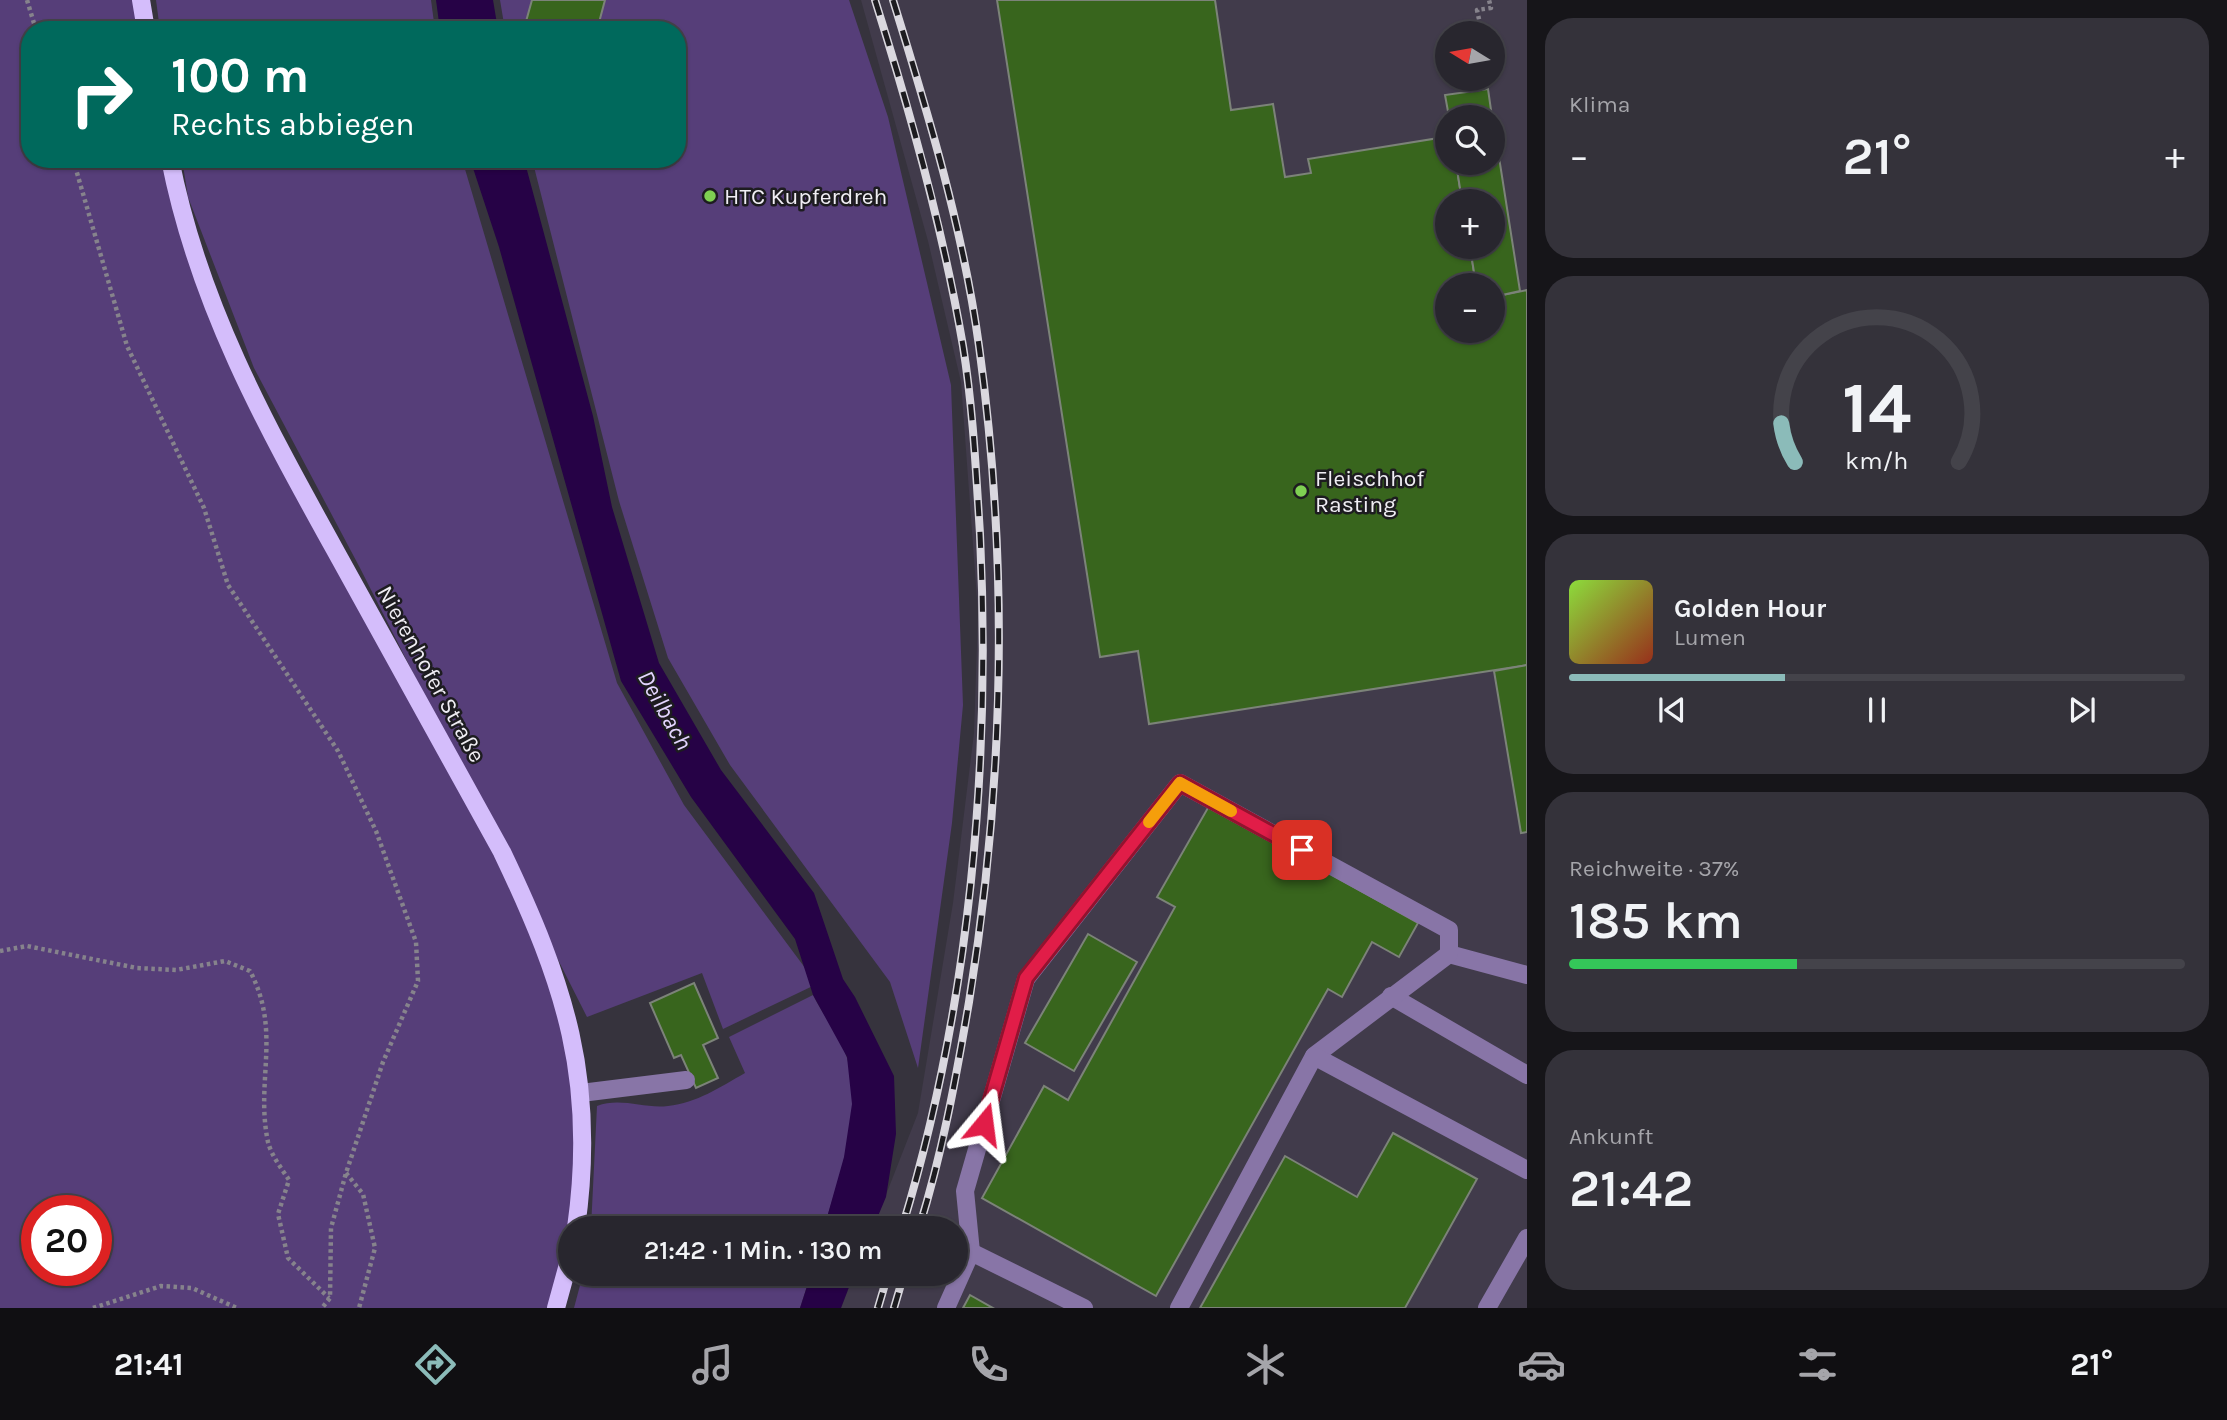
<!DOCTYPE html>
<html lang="de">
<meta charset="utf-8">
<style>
:root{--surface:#28262e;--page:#34323a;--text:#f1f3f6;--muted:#a5a5aa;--line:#44434a;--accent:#8bbbb9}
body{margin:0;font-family:Karla,sans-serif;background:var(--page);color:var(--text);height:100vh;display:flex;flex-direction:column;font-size:26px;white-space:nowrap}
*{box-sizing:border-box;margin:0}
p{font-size:23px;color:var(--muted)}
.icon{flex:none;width:38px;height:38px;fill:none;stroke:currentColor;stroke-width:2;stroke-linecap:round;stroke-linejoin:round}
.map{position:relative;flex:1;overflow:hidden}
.details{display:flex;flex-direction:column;gap:18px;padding:18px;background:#161519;width:700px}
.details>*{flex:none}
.hud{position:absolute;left:21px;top:21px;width:665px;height:147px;border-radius:28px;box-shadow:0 2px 5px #0004,0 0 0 2px var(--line);background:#00695c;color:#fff;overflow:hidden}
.needle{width:46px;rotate:281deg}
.buttons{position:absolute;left:1435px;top:21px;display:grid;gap:14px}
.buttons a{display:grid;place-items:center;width:70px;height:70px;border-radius:50%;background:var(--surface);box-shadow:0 2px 5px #0004,0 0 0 2px var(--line);font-size:35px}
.speed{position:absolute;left:21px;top:1195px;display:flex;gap:14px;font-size:35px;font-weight:700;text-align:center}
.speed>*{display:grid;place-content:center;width:91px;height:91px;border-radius:50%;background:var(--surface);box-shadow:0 2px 5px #0004,0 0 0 2px var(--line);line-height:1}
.speed .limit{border:10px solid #d22;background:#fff;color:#111}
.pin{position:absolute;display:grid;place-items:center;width:60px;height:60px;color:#fff;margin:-30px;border-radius:14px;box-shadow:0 4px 10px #0006}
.me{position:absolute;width:77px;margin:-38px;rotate:16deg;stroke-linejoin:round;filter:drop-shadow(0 0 5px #0008)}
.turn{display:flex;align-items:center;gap:24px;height:147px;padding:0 35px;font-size:32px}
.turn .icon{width:91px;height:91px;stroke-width:2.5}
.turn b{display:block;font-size:49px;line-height:60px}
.big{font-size:52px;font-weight:600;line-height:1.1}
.details .card{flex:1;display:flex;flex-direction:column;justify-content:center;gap:10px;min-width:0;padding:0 24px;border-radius:28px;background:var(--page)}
.details .dial{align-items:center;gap:0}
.dial svg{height:182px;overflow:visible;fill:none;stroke:var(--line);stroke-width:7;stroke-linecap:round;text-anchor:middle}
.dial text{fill:var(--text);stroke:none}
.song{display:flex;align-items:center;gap:21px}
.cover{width:84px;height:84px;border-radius:10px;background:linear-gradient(135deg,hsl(90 70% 55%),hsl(10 70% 35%))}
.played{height:7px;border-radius:4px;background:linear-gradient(90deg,var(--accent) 35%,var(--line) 35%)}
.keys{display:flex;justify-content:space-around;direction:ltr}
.heat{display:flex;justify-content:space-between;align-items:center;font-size:38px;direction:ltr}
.charge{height:10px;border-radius:5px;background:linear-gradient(90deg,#34c759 37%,var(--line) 0)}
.trip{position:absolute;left:558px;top:1216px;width:410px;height:70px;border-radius:35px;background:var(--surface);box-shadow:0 2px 5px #0004,0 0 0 2px var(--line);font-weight:600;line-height:70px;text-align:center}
.tabs{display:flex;height:112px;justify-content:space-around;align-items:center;background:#100f12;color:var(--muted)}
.tabs .icon{width:49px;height:49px}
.tabs .current{color:var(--accent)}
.tabs b{font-size:32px;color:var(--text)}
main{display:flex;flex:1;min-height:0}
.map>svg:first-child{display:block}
.built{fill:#413b4b;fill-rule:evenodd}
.green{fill:#563e79;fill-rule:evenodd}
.water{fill:#260246}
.building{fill:#38651d;stroke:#7c8379;stroke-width:2}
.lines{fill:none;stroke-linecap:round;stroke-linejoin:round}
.path{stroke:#86838c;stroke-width:4.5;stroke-dasharray:3.5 3.5;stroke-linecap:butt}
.minor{stroke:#8875a7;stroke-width:18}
.major{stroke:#d4bdfb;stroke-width:18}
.rail-casing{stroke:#dad8df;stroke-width:8}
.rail{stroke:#1d1c20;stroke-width:5;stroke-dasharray:16;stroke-linecap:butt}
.route-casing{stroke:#92132f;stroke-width:18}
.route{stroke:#e11d48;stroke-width:12}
.slow{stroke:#f59e0b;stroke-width:12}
.poi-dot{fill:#7fd052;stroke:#1d1c20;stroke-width:2.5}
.labels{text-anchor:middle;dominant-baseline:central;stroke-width:5;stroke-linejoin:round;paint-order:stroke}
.poi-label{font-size:23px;fill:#f0eef4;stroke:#1d1c20;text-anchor:start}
.street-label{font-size:23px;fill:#f0eef4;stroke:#1d1c20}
.water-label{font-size:24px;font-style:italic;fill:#e4d6ff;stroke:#1d1c20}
</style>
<main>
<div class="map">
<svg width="1527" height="1308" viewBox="0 0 1527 1308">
<rect width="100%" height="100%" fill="#36333d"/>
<path class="built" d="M861,0H1527V1308H841L854,1274H956V1228H873L918,1113L953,903L974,733L978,613L961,382L928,241ZM1447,33H1493V79H1447ZM1447,117H1493V163H1447ZM1447,201H1493V247H1447ZM1447,285H1493V331H1447Z"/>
<g class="green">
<path d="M0,0H137L142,30H30V159H167L217,331L500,855L566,1017L579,1133L570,1238L551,1308H0ZM37,1211H96V1270H37Z"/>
<path d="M156,0H431L435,30H160Z"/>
<path d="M500,0H849L888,117L951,385L963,705L952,823L918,1068L890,982L730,765L668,658L619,501L532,159H677V30H505Z"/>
<path d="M182,159H462L617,683L684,805L817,984L723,1029L702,973L587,1017L360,568L254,368L188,197Z"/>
<path d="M813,995C823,1015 840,1036 847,1058C864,1112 839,1176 824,1228H591L597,1106C621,1097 644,1109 668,1106C697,1103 720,1087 745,1073L729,1037Z"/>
<path d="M583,1274H811L800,1308H574Z"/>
</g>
<g class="water">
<path d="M436,0H493L498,30H440Z"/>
<path d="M470,159H524L593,416L612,507L659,663L721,770L814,893L843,979L855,997L894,1076L896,1134L886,1197L873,1228H824L844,1157L852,1104L847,1057L813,995L795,939L691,797L621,681L499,247Z"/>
<path d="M811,1274H854L841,1308H800Z"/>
</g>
<g class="building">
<path d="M532,0H605L597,30H543L525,25Z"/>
<path d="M997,0H1215L1231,110L1273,104L1285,177L1311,173L1308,159L1439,138L1442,152L1447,151V163H1456L1462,201H1447V247H1470L1476,285H1447V331H1493V297L1527,290V665L1149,724L1138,651L1100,657Z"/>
<path d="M1488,89L1492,117H1449L1445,95Z"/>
<path d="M1493,119L1520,291L1493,297V285H1476L1470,247H1493V201H1462L1456,163H1493Z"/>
<path d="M1527,665V832L1521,833L1494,671Z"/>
<path d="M1209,806L1418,923L1399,957L1372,942L1342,997L1328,989L1156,1296L982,1198L1044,1086L1068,1100L1175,907L1157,897Z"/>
<path d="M1088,934L1137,962L1074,1071L1025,1043Z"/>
<path d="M694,983L718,1038L703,1045L718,1078L696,1088L681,1055L674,1058L650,1003Z"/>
<path d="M1393,1133L1477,1179L1405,1308H1200L1285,1156L1357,1197Z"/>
<path d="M970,1295L993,1308H963Z"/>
</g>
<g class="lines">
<g class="path">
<path d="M27,0L36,30"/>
<path d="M1482,33L1477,10L1491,8L1489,0"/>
<path d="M73,159L127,346L204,508L228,585L338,751L376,831L416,942L418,981L383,1062L346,1173L331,1228L330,1298L322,1308"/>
<path d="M0,951L27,946L137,968L176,970L225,961L250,971C282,1032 255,1081 268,1142C271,1155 282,1169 289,1180L278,1214L288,1258L329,1298"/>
<path d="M346,1173L363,1194L375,1248L359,1308"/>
<path d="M93,1308L161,1286L192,1288L237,1308"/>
</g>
<g class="minor">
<path d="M1449,954L1527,975"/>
<path d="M1391,996L1527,1075"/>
<path d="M581,1093L686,1080"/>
<path d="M971,1252L965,1191L1026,979L1180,783L1449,930V954L1314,1056"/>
<path d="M946,1308L971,1252L1084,1308"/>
<path d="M1179,1308L1314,1056L1527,1170"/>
<path d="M1487,1308L1527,1238"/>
</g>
<g class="major">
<path d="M141,0L146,30"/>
<path d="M170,159C199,307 268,429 340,559C394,656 448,754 502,852C565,984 597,1080 576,1228"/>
<path d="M556,1308L570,1257"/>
</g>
<defs>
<g id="rail">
<path d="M875,0C911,114 943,229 963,346C973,408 976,472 980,534C991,766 970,1005 902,1228"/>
<path d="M893,0C928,113 963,229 979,346C1009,564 1004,786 969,1002C956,1078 942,1155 919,1228"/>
<path d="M878,1308L888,1274"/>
<path d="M894,1308L904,1274"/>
</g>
</defs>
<use href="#rail" class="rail-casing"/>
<use href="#rail" class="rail"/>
</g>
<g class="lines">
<defs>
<path id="route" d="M984,1124L1026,978L1180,783L1302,850"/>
</defs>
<use href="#route" class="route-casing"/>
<use href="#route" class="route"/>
<path class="slow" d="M1149,822L1180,783L1231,811"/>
</g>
<g class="poi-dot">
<circle cx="710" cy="196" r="7"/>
<circle cx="1301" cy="491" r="7"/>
</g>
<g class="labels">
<g class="poi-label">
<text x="724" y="196">HTC Kupferdreh</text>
<text x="1315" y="478">Fleischhof<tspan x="1315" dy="26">Rasting</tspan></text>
</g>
<g class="street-label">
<text transform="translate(431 674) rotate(61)">Nierenhofer Straße</text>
</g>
<g class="water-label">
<text transform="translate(665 710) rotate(61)">Deilbach</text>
</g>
</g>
</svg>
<div class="buttons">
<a><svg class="needle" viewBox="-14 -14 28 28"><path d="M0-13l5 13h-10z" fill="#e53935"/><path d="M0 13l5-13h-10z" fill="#a5a5aa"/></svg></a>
<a><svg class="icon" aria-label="search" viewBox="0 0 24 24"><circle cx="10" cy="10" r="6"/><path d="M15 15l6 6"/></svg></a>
<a>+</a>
<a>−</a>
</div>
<div class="speed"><div class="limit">20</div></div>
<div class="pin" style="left:1302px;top:850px;background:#d93025"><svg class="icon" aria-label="arrive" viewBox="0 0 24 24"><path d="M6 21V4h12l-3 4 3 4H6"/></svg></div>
<svg class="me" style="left:984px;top:1124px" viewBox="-20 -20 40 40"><path d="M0-17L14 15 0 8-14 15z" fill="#e11d48" stroke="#fff" stroke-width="4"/></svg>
<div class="trip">21:42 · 1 Min. · 130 m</div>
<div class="hud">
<div class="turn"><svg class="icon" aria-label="right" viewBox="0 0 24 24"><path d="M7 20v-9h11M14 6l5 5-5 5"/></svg><div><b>100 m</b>Rechts abbiegen</div></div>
</div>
</div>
<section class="details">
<div class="card"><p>Klima</p>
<div class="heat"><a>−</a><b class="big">21°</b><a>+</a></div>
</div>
<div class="card dial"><svg viewBox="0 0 100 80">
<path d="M14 69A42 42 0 1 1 86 69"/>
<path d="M14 69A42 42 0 0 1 8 52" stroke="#8bbbb9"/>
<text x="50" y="56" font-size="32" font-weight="700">14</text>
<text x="50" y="72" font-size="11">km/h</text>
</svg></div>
<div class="card">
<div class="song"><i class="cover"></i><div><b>Golden Hour</b><p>Lumen</p></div></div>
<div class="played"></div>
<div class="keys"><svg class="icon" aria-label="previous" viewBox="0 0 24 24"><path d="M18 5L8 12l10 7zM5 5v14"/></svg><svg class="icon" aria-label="pause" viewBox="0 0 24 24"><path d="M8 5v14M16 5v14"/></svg><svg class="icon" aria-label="next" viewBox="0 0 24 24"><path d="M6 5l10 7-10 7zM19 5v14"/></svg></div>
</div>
<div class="card"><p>Reichweite · 37%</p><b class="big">185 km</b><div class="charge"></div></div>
<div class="card"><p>Ankunft</p><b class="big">21:42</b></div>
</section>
</main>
<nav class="tabs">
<b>21:41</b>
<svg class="icon current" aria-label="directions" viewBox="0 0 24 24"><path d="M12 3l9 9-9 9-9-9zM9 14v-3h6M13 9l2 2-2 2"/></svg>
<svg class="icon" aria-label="music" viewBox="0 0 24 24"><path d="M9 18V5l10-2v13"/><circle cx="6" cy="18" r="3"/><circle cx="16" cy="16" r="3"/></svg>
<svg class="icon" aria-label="phone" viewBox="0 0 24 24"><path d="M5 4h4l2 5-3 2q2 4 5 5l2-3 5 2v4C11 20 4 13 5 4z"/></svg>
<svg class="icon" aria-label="climate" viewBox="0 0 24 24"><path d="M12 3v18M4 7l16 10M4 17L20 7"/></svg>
<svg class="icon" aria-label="car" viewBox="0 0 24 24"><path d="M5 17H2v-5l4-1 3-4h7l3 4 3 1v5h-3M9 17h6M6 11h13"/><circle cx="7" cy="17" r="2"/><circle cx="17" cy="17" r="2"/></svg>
<svg class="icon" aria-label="filters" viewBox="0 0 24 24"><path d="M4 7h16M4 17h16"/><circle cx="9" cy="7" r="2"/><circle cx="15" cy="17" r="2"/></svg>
<b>21°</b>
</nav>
